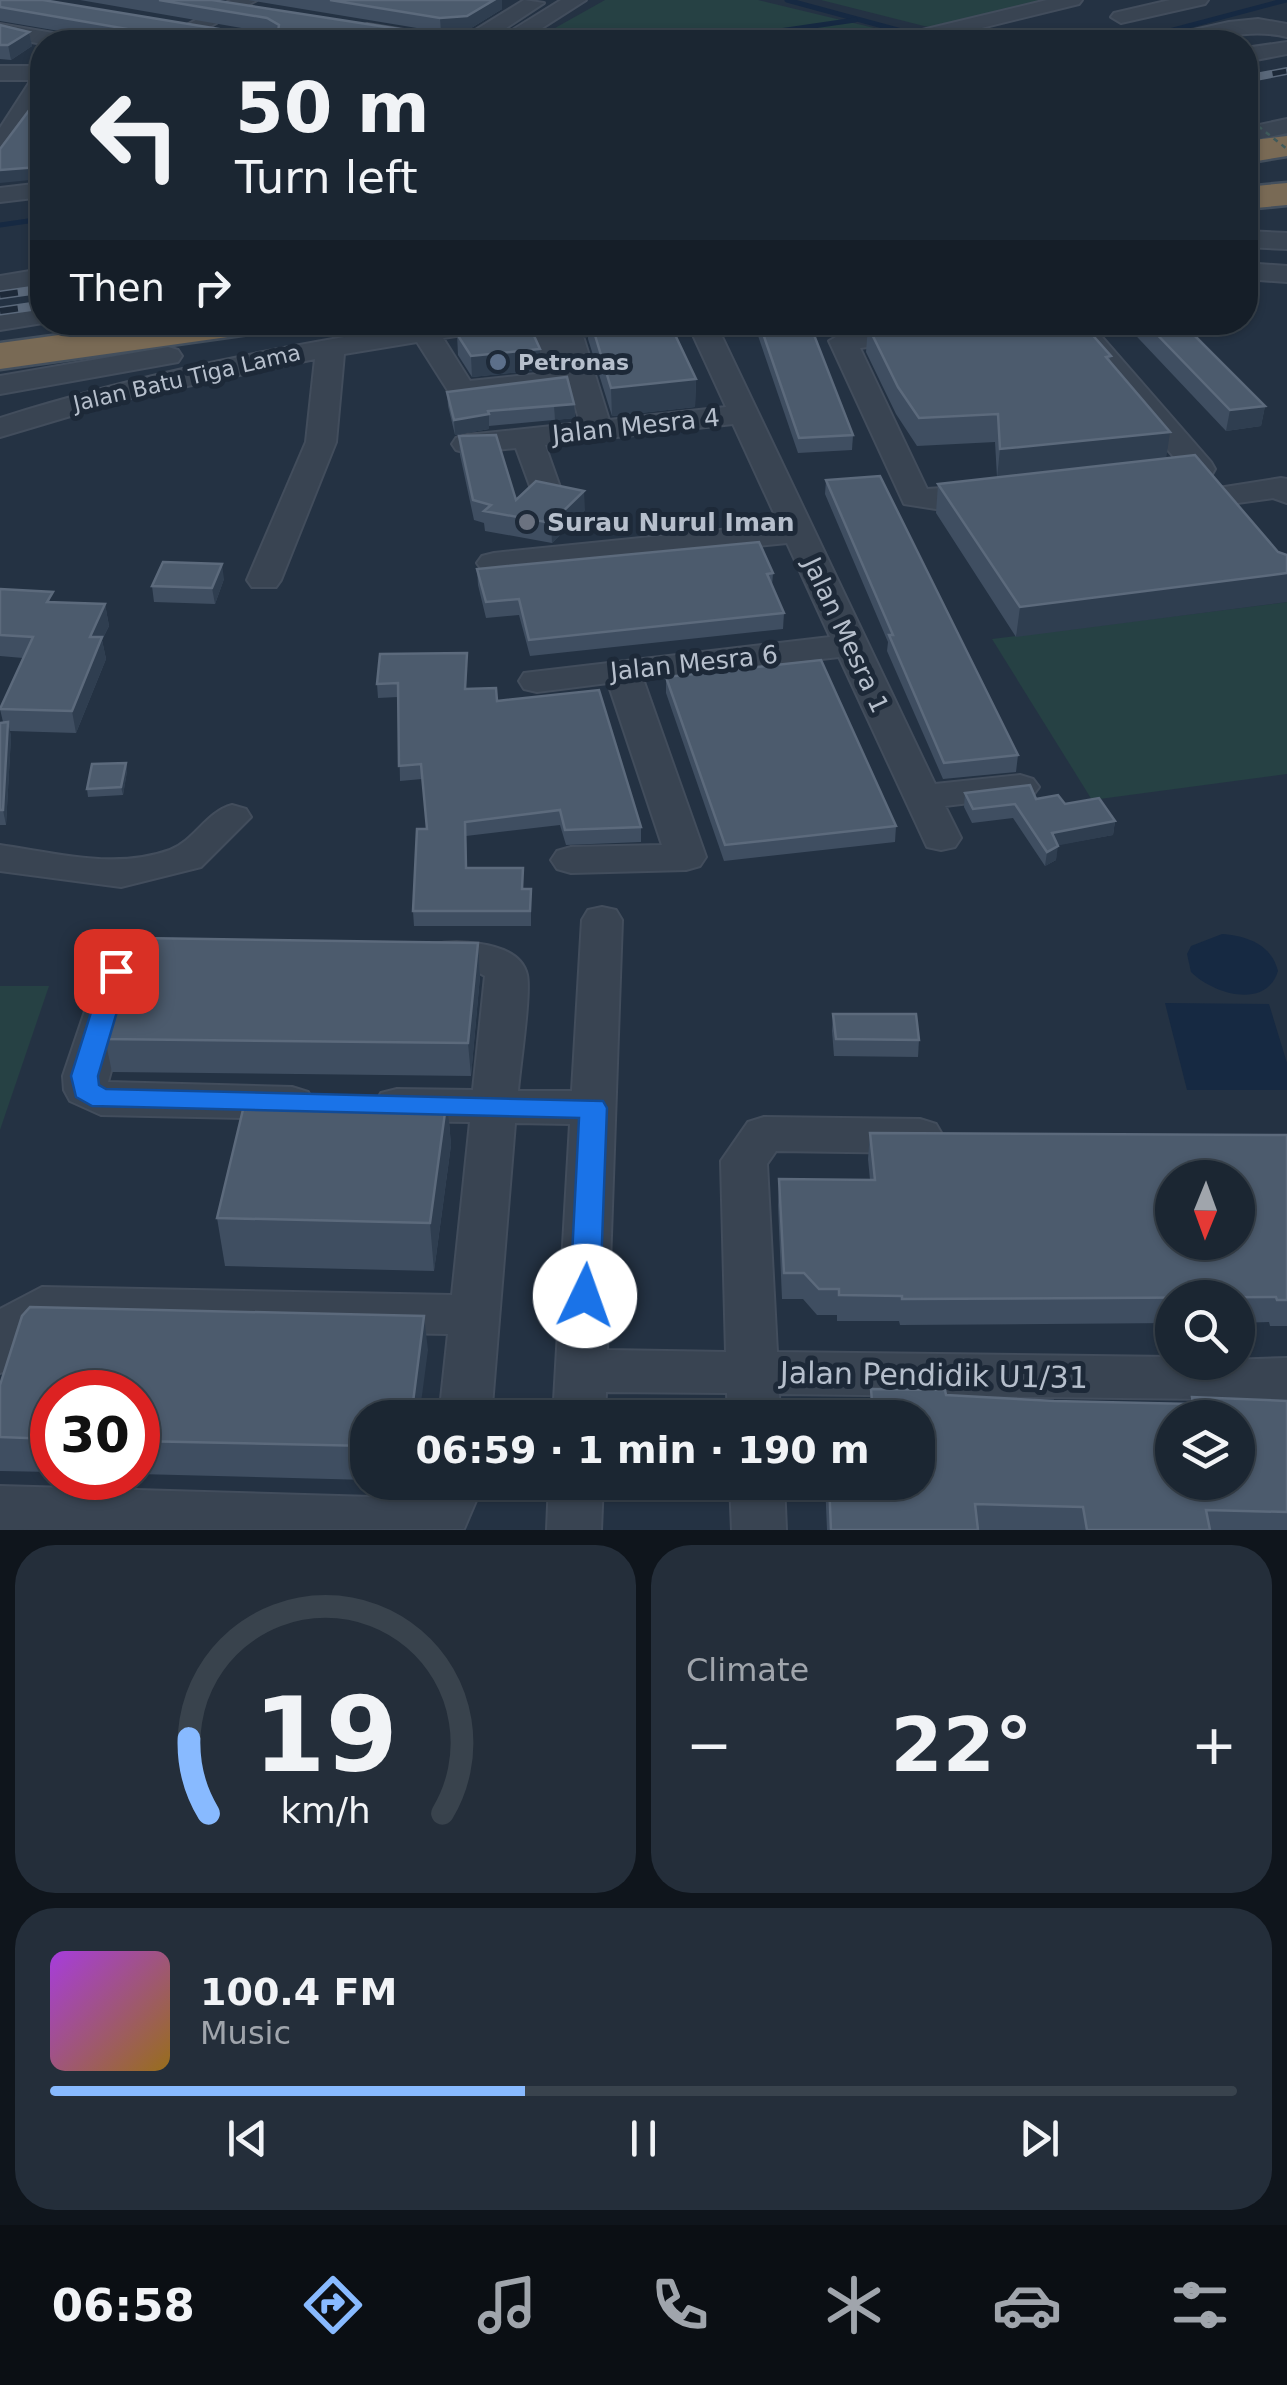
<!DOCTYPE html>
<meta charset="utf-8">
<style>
:root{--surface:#1b2632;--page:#242e3a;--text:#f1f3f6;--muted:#a0a5ac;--line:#39434d;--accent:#88baff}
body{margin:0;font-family:"DejaVu Sans",sans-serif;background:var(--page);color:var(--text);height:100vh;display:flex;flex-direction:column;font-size:38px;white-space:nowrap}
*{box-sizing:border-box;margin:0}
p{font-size:32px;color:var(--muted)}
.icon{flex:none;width:55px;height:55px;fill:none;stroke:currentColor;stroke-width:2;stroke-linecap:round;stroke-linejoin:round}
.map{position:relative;height:1530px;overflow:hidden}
.drawer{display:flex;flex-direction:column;gap:15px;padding:15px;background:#0f151c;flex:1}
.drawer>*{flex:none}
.guide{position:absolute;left:30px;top:30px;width:1228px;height:305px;border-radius:40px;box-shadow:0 2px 8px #0004,0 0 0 2px var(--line);background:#1b2632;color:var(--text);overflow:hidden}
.needle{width:65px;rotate:181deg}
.controls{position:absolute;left:1155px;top:1160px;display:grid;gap:20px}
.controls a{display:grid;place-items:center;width:100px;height:100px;border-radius:50%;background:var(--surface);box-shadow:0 2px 8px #0004,0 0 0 2px var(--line);font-size:50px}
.speed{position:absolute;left:30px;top:1370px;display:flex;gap:20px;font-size:50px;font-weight:700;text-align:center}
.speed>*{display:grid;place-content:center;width:130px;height:130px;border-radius:50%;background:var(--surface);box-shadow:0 2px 8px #0004,0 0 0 2px var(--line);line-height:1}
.speed .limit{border:15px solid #d22;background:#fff;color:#111}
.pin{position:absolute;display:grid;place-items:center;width:85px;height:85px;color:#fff;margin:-42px;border-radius:20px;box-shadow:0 5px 15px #0006}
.me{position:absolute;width:110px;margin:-55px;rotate:3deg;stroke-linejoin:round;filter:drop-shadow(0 0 8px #0008)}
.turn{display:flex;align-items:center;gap:35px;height:210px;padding:0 40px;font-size:45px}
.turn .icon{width:130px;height:130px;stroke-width:2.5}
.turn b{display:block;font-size:70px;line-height:85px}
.then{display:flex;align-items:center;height:95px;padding:0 40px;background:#0003;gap:20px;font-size:38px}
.big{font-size:75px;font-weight:700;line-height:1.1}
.drawer .tile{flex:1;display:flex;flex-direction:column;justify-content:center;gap:15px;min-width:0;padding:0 35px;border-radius:40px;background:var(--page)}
.drawer .dial{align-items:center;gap:0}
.dial svg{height:260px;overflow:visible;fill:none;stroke:var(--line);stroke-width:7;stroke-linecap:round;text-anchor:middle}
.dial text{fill:var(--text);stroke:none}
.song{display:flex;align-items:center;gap:30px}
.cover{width:120px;height:120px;border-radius:15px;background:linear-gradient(135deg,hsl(280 70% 55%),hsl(40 70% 35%))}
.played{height:10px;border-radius:5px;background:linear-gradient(90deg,var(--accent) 40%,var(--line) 40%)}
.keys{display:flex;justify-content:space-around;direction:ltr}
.heat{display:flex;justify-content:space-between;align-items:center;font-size:55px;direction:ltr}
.drawer .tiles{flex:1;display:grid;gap:15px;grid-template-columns:1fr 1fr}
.tile:last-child{grid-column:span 2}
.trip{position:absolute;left:350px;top:1400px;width:585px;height:100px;border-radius:40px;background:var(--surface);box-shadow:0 2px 8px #0004,0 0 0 2px var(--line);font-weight:700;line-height:100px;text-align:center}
.dock{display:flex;height:160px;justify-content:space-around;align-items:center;background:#0b0f14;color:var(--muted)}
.dock .icon{width:70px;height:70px}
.dock .current{color:var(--accent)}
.dock b{font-size:45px;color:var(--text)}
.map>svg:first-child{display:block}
.green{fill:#264144}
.water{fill:#162942}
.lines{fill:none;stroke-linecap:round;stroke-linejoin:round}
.stream{stroke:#162942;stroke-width:5}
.minor-casing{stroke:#424d5c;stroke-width:4}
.highway-casing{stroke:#434f5d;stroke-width:5}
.minor{fill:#394452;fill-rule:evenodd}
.highway{fill:#796a55;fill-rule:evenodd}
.rail-far1-casing{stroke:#5a687a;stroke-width:8}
.rail-casing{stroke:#5a687a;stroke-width:9}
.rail-far1{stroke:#1d2938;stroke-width:5;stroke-dasharray:14;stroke-linecap:butt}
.rail{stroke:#1d2938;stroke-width:6;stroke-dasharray:18;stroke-linecap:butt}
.path-bridge{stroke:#3f5a5b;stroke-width:2.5;stroke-dasharray:5 5;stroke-linecap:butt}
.wall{fill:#3f4e61}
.shaded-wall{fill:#2f3e50}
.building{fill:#4c5b6d;stroke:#5c6a7c;stroke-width:2.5;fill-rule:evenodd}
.route{fill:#1a73e8;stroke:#114b97;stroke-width:2.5}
.service-dot{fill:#5c6f8a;stroke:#1d2938;stroke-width:4}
.worship-dot{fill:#6b7280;stroke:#1d2938;stroke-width:4}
.labels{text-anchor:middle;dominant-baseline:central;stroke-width:10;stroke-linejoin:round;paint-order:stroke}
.far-poi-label{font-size:22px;font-weight:bold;fill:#b6bfcc;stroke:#1d2938;text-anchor:start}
.far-street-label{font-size:22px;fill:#b6bfcc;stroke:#1d2938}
.street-label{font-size:25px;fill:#b6bfcc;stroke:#1d2938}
.poi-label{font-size:25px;font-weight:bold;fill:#b6bfcc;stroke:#1d2938;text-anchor:start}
.near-street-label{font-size:30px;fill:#b6bfcc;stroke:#1d2938}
</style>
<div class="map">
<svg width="1287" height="1530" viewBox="0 0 1287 1530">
<rect width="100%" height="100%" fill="#243243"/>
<g class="green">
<path d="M605,0H758L895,33L856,42H530Z"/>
<path d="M821,0H1048L928,27Z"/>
<path d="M1287,602V774L1092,800L992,639Z"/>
<path d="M0,986H49L0,1130Z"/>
</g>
<g class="water">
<path d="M1222,934C1247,936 1271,944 1278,971C1266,1010 1213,994 1191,972L1187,954L1191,946Z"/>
<path d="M1165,1003L1269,1004L1287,1063V1090H1187Z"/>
</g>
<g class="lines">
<g class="stream">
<path d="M787,0L942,42"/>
<path d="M704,42L855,20"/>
<path d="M1128,42L1286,0"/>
<path d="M0,225L42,219"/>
</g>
<defs>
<g id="minor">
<path d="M231,0H257L183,42H157Z"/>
<path d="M524,0L544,3L485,42H405L359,35L356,30L367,24L441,36L469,34Z"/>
<path d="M561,0H586L525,39L517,40L506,34Z"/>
<path d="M1047,0H1082L1079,4L925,42H890L893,37Z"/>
<path d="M1170,0H1208L1205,4L1121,23L1111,17L1114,13Z"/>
<path d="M1258,19L1287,24V37C1243,26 1204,45 1160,42L1163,37L1229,22Z"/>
<path d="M0,24L71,36L82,42L42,44L0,36Z"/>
<path d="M1287,42V54L1245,62V48Z"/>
<path d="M0,66H42V97L8,152L0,154V128L31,80H0Z"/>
<path d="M1287,119V133L1245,142V128Z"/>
<path d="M42,183V197L0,202V188Z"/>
<path d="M1245,231L1287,233V249L1245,247Z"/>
<path d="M1245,263L1287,266V282L1245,279Z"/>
<path d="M42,269V285L0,292V276Z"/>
<path d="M42,308V322H49L0,330V314Z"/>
<path d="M435,322H510L496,330L443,338L470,381L546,373L523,322H551L555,332L565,322H626L622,328L583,336L609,420L726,407L687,322H715L935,784L1020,775L1033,779L1039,787L1033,795L945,806L961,838L955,847L941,850L927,847L839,657L643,679L706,857L700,866L686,870L571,873L557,869L551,860L557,851L571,847L662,845L608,683L537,692L524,689L519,681L524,673L830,637L787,543L494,573L482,570L477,563L482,556L494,553L779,524L733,424L545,445L561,490L556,497H534L516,448L467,453L456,450L452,444L456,438L467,435L580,423L570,387L467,399L450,394L417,342L344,354L336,442L281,580L276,587H252L247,580L306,442L315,359L131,398L0,437V418C142,373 288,345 435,322Z"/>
<path d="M1060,322H1089L1211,462L1215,469L1211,476L1166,482L1155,480L1150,473L1155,466L1178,462Z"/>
<path d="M918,325L928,327L932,333L928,339L860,348L927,489L987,485L998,487L1003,494L998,501L936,509L904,504L829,341L843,333Z"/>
<path d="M168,347L178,350L182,356L178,362L0,394V376Z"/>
<path d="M1281,478L1287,479V503L1273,498L1223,505L1212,503L1207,496L1212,489Z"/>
<path d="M232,805L246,809L251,817L201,867L121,887L0,871V845C56,853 115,870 170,850C194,841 206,812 232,805Z"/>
<path d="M602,907L616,910L622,920L607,1350L726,1352L721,1161L748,1122L764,1117L920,1119L936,1124L943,1136L936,1148L920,1153L776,1151L767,1164L777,1352L1172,1357V1362L1287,1358V1400L779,1394L780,1418H728L727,1393L606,1392L605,1418H553L570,1124L515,1123L491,1418H439L448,1334L49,1327L28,1345L18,1367L0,1373V1309L42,1287L452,1295L470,1122L397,1121L381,1117L374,1105L381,1093L397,1089L473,1090L485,976C466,964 438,973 416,967L410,957L416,947C444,939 519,937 527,975C531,994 520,1066 518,1091H572L582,920L588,910Z"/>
<path d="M154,939L196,943L202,953L196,963L148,967L137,975L108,1082L292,1087L308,1092L314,1103L308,1114L292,1119L101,1115L70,1101L64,1090L63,1076L102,961L123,945Z"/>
<path d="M431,1482H484L464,1529L0,1530V1486L406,1498L426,1493Z"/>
<path d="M549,1482H603L601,1530H547Z"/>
<path d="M730,1482H784L786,1530H732Z"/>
</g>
<g id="highway">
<path d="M1287,136V156L1245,163V141Z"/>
<path d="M1287,183V205L1245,209V187Z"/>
<path d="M155,322H269L263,331L249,334L0,369V343Z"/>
</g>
</defs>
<use href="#minor" class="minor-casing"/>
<use href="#highway" class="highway-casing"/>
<use href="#minor" class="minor"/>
<use href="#highway" class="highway"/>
<defs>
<path id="rail-far1" d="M1245,79L1287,71"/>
<g id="rail">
<path d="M0,295L42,289"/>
<path d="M0,311L42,305"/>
</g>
</defs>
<use href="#rail-far1" class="rail-far1-casing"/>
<use href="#rail" class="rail-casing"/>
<use href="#rail-far1" class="rail-far1"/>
<use href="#rail" class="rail"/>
<path class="path-bridge" d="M1258,126L1287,149"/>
</g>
<g class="wall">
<path d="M0,0L231,31L264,32L80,0H212L419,42H124L0,21Z"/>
<path d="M248,0H502V9L468,30L441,32Z"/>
<path d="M0,25L29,32L32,46L11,60L0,59Z"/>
<path d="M588,322H669L696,379L695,407L612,416L588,339Z"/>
<path d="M755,322H809L853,435L852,450L798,453L755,327Z"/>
<path d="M1123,322H1183L1265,406L1261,426L1226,431Z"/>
<path d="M868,326L1111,356L1016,637L936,513L938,484L997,477L995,442L917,446L896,414L866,352Z"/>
<path d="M457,334L540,349V370L472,377L458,355Z"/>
<path d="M447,392L574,404L575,418L489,426V429L455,435L448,406Z"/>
<path d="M459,436L516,500L585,510L552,543L485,531L484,523L474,520L460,455Z"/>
<path d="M826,480L1018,755L1016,772L943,779L887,651L888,642L825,494Z"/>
<path d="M477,569L773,573L772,586L784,613L783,629L530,656L519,615L486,618L478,585Z"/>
<path d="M224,579L215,604L154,602L152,586Z"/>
<path d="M0,589L55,602L105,604L109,626L102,640L106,659L76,733L10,731L11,737L6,825H0V723L3,722L0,709L23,658L0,656Z"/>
<path d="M467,653L466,689L497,701L641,827V842L566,845L560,825L466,836L467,868L523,889H531V926H414L413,911L427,829L422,779L400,781L398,697L378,698L377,684Z"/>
<path d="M666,677L896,826L895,842L724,861L666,693Z"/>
<path d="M126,763L127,771L123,795L88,797L87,789Z"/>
<path d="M965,793L1036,799L1065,804L1115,821L1113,835L1057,845L1056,860L1045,866L1013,818L972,823L964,807Z"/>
<path d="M478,943L480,976L471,1076L112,1072L105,1039Z"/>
<path d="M833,1014L919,1040L918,1057L834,1056L832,1031Z"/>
<path d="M447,1098L451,1145L434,1271L225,1266L217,1218Z"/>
<path d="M870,1133L1287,1135V1326H1270L1269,1322L1238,1323V1298H1172V1323L900,1325L899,1321H837V1315H817L803,1299H782L778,1205L779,1179L870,1180L868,1159Z"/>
<path d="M428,1350L368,1418V1480L138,1474V1392H52V1472L0,1471V1385Z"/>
<path d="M871,1389L946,1395L1054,1401L1190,1404L1192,1397L1287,1401V1530H827L825,1482H918L869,1414Z"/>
</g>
<g class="shaded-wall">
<path d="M494,0H502V9L468,30L441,32L440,18Z"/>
<path d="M29,32L32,46L11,60L8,45Z"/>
<path d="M418,32L419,42H399Z"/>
<path d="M42,162V176L40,179L0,183V170Z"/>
<path d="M540,349V370L472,377L471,356Z"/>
<path d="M696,379L695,407L612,416L611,388Z"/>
<path d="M574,404L575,418L555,420L554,405Z"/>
<path d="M1265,406L1261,426L1226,431L1230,410Z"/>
<path d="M489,414V429L455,435L454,420Z"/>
<path d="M1170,432L1166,460L997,478L1000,449Z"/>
<path d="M584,491L585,510L552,543L551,523Z"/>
<path d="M222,564L224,579L215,604L212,588Z"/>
<path d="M1287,573V602L1016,637L1020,607Z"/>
<path d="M105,604L109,626L102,640L106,659L76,733L72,711L90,637Z"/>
<path d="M8,722L11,737L6,825L3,810Z"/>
<path d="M126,763L127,771L123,795L121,787Z"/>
<path d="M1115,821L1113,835L1050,847L1052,833Z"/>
<path d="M1058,846L1056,860L1045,866L1047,852Z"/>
<path d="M478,943L480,976L471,1076L468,1043Z"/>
<path d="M447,1098L451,1145L434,1271L430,1223Z"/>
<path d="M424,1316L428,1350L419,1418H411Z"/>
</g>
<g class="building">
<path d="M0,0H43L231,31L278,32L279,25L267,18L159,0H212L418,32L399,42H202L0,7Z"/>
<path d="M330,0H494L467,16L440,18Z"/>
<path d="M0,25L29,32L8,45H0Z"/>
<path d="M42,93V162L38,167L0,170V149Z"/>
<path d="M591,322H669L696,379L611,388Z"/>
<path d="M759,322H809L853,435L799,438Z"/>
<path d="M899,322H1081L1111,356L1106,357L1170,432L1000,449L998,414L919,418L898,387L868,326Z"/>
<path d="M1145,322H1181L1265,406L1230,410Z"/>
<path d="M530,327L540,349L471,356L457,334Z"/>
<path d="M567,377L574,404L488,411L489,414L454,420L447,392Z"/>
<path d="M496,435L516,500L536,481L584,491L551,523L484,511L491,505L473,500L459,436Z"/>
<path d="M1195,455L1278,552L1287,555V573L1020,607L938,484Z"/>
<path d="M880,476L1018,755L944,763L889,635H893L826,480Z"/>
<path d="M759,542L773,573L767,574L784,613L529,640L519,599L486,602L477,569Z"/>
<path d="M163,562L222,564L212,588L152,586Z"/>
<path d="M0,589L53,592L47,602L105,604L90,637H102L72,711L0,709L33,637L0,635Z"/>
<path d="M467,653L465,689L496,688L497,701L599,690L641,827L565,830L560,810L465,822L466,868H523L522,889H531L530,911H413L417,829H427L421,764L399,766L398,683L377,684L380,654Z"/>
<path d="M821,660L896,826L725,845L666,677Z"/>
<path d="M8,722L3,810H0V723Z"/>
<path d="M126,763L121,787L87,789L92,764Z"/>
<path d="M1030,785L1036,799L1058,795L1065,804L1099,798L1115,821L1052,833L1058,846L1047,852L1015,804L973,809L965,793Z"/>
<path d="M140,938L478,943L468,1043L105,1039L135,941Z"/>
<path d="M833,1014H916L919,1040L836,1039Z"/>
<path d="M247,1093L447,1098L430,1223L217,1218Z"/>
<path d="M870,1133L1287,1135V1300H1277L1276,1297L902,1299V1296L839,1295V1289H819L804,1273H784L779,1179L875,1180ZM1172,1178H1238V1242H1172Z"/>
<path d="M30,1307L424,1316L411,1418H368V1446L138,1441V1392H52V1439L0,1437V1385L22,1316Z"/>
<path d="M871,1389L945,1390L946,1395L1054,1401L1193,1404L1192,1397L1287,1401V1512L1206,1510L1210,1530H1087L1083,1507L975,1504L978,1530H831L829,1482H918V1418H826V1414H873ZM1172,1418H1238V1482H1172Z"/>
</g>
<path class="route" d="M116,962L129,971L98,1076L99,1085L106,1089L603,1101L607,1108L600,1296L595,1304L585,1307L574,1304L570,1296L579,1118L92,1106L76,1097L71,1076L104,971Z"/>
<circle class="service-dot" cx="498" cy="362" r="10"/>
<circle class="worship-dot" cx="527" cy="522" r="10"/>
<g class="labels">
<g class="far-poi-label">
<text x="518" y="362">Petronas</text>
</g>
<g class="far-street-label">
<text transform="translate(187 378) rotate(-13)">Jalan Batu Tiga Lama</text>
</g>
<g class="street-label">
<text transform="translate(636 426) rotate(-6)">Jalan Mesra 4</text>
<text transform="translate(846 635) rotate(65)">Jalan Mesra 1</text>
<text transform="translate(694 663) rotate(-6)">Jalan Mesra 6</text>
</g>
<g class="poi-label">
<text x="547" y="522">Surau Nurul Iman</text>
</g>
<g class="near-street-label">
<text transform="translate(934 1375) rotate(1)">Jalan Pendidik U1/31</text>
</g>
</g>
</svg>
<div class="controls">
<a><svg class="needle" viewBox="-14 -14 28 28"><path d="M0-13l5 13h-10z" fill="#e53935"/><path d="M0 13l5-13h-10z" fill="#a0a5ac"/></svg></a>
<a><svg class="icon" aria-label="search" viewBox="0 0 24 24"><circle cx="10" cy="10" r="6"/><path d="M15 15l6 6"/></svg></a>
<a><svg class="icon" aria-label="layers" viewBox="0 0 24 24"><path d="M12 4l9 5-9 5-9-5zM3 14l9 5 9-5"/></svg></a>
</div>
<div class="speed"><div class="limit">30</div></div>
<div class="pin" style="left:116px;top:971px;background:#d93025"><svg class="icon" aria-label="arrive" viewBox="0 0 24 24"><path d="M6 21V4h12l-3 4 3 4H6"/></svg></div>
<svg class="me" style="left:585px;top:1296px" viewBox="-20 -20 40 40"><circle r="19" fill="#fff"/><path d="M0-13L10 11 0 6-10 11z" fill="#1a73e8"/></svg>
<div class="trip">06:59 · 1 min · 190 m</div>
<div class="guide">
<div class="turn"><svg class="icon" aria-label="left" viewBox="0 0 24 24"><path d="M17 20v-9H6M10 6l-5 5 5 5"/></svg><div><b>50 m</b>Turn left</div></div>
<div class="then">Then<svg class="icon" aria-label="right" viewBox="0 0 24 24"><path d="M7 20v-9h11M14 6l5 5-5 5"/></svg></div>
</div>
</div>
<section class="drawer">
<div class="tiles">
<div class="tile dial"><svg viewBox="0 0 100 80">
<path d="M14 69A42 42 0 1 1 86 69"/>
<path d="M14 69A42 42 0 0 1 8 46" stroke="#88baff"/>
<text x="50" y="56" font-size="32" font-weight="700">19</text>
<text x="50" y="72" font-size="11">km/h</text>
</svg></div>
<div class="tile"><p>Climate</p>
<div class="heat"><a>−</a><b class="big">22°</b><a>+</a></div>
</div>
<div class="tile">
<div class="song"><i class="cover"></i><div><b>100.4 FM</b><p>Music</p></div></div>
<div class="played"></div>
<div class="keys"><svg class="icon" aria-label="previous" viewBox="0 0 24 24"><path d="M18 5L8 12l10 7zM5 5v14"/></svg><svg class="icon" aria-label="pause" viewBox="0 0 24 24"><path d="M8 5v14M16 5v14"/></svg><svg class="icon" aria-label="next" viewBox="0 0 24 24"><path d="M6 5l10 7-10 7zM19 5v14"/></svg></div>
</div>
</div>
</section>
<nav class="dock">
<b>06:58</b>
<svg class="icon current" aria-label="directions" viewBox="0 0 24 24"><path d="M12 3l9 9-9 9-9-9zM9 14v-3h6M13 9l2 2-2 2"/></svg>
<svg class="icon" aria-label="music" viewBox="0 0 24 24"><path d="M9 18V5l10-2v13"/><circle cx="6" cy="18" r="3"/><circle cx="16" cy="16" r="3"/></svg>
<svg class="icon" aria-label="phone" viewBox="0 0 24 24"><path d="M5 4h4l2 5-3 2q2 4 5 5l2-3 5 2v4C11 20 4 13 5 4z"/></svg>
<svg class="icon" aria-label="climate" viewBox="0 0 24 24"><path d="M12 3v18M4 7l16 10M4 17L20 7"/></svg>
<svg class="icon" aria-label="car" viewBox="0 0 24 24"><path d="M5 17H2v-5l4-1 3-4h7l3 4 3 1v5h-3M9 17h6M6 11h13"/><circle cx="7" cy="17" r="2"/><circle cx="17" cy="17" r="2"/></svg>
<svg class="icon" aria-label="filters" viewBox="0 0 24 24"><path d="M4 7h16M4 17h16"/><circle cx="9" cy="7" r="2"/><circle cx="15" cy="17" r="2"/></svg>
</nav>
